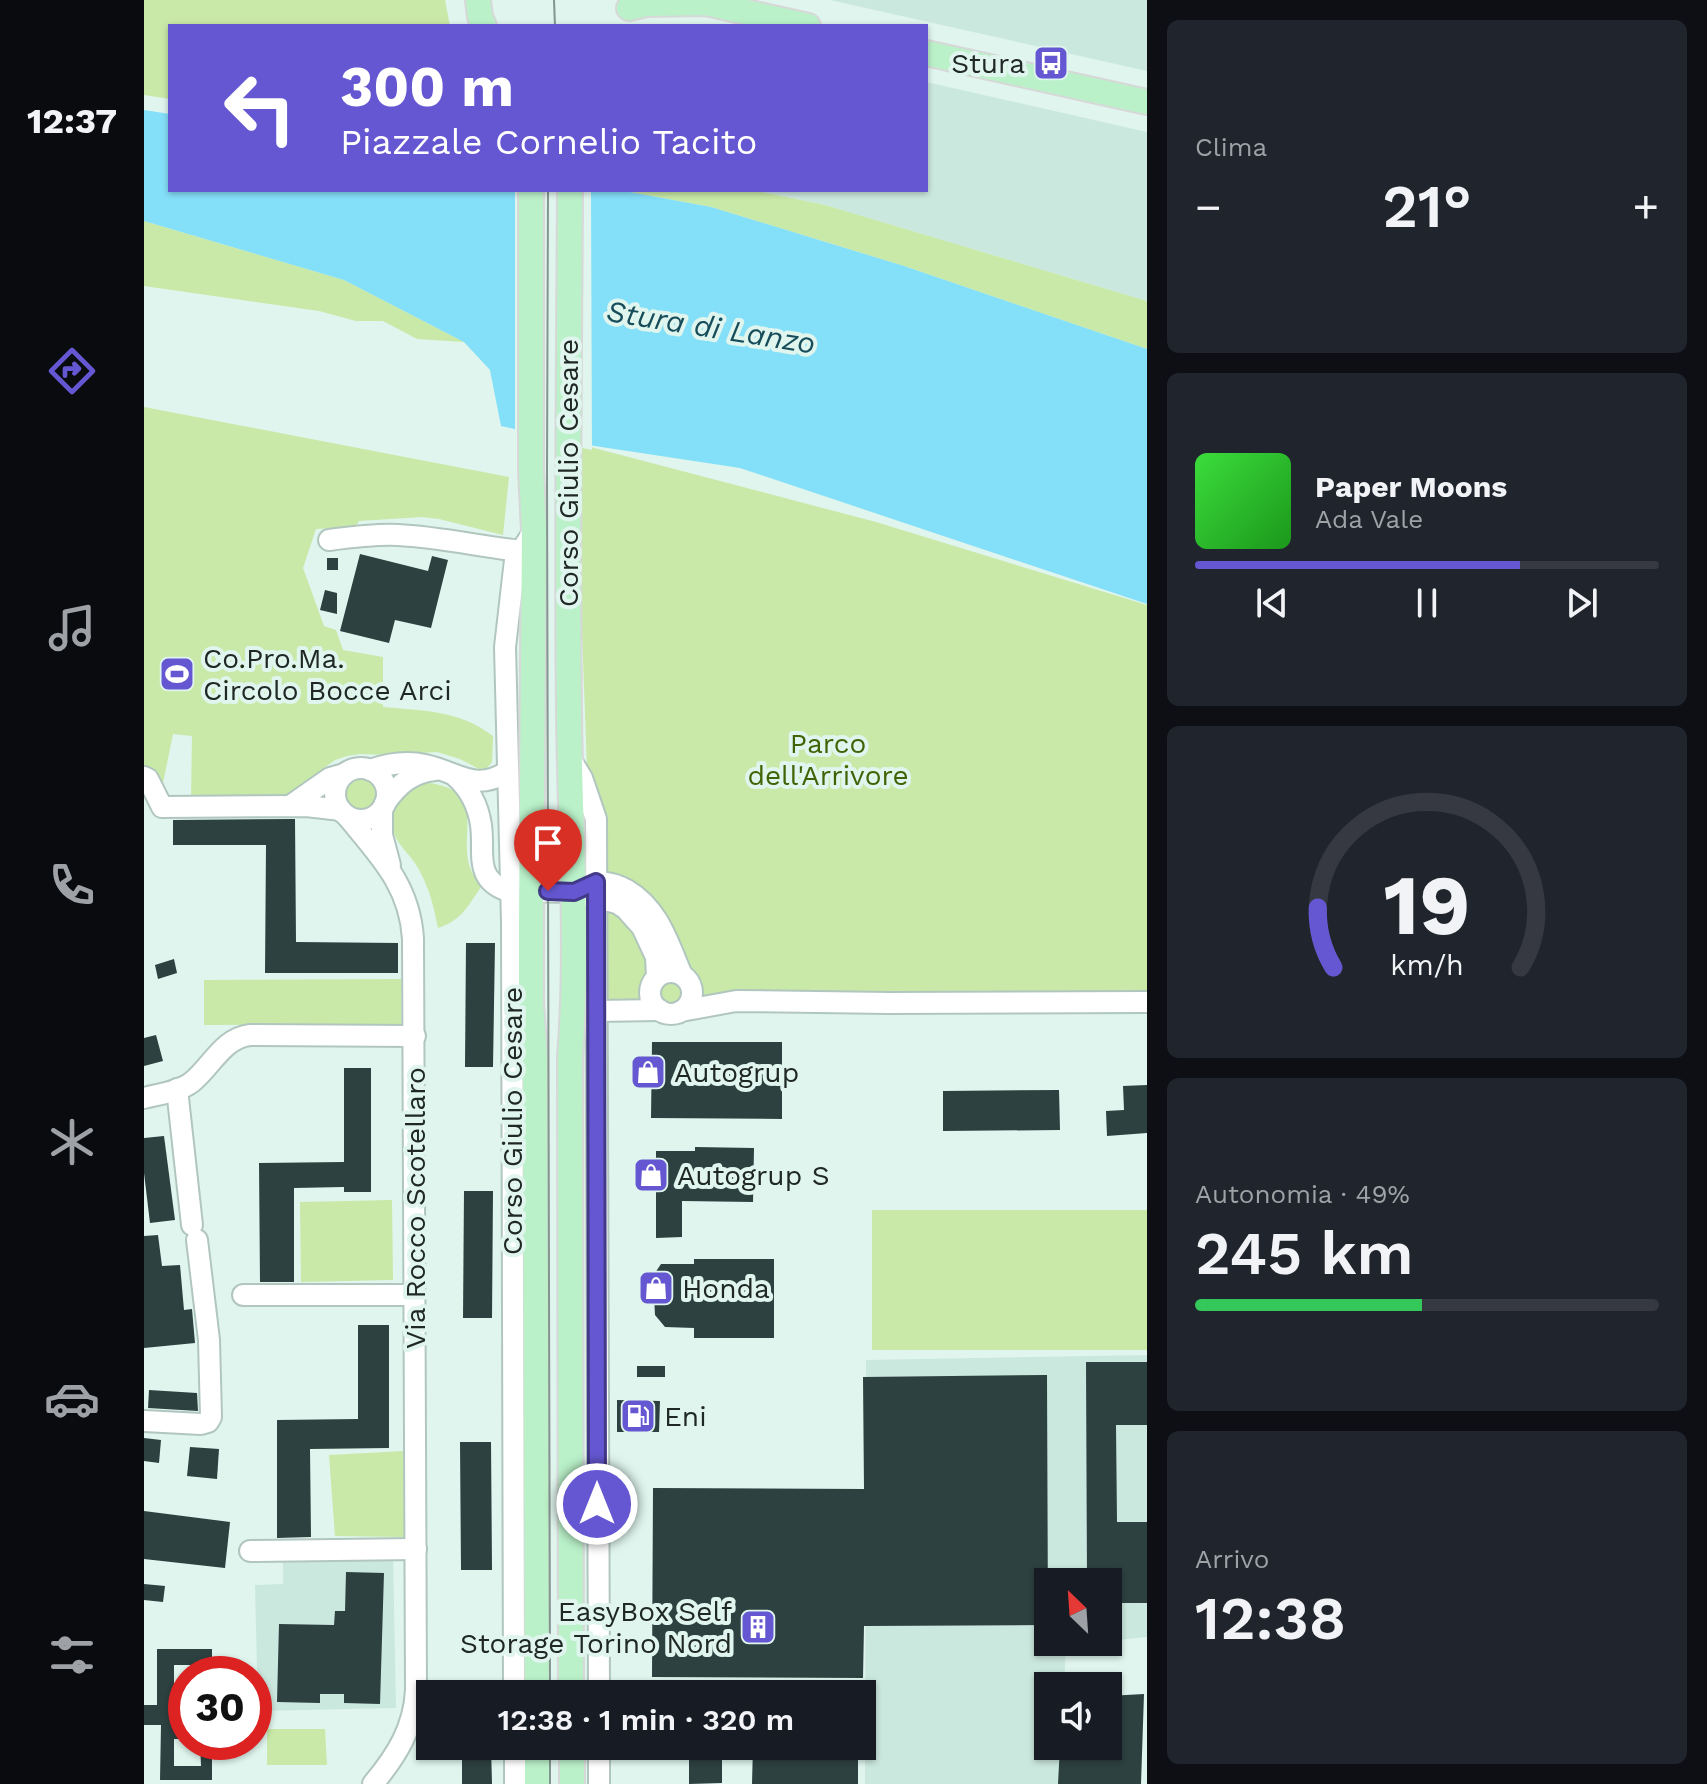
<!DOCTYPE html>
<html lang="it">
<meta charset="utf-8">
<style>
:root{--surface:#171b24;--page:#20242c;--text:#f1f3f6;--muted:#9ea1a6;--line:#363941;--accent:#6557d1}
body{margin:0;font-family:"Work Sans",sans-serif;background:var(--page);color:var(--text);height:100vh;display:flex;flex-direction:column;font-size:30px;white-space:nowrap}
*{box-sizing:border-box;margin:0}
p{font-size:26px;color:var(--muted)}
.icon{flex:none;width:44px;height:44px;fill:none;stroke:currentColor;stroke-width:2;stroke-linecap:round;stroke-linejoin:round}
.map{position:relative;flex:1;overflow:hidden}
.panel{display:flex;flex-direction:column;gap:20px;padding:20px;background:#0d0f14;width:560px}
.panel>*{flex:none}
.banner{position:absolute;left:24px;top:24px;width:760px;height:168px;border-radius:0px;box-shadow:0 2px 6px #0004;background:#6557d1;color:#fff;overflow:hidden}
.needle{width:52px;rotate:335deg}
.fabs{position:absolute;left:890px;top:1568px;display:grid;gap:16px}
.fabs a{display:grid;place-items:center;width:88px;height:88px;border-radius:0px;background:var(--surface);box-shadow:0 2px 6px #0004;font-size:40px}
.speed{position:absolute;left:24px;top:1656px;display:flex;gap:16px;font-size:40px;font-weight:700;text-align:center}
.speed>*{display:grid;place-content:center;width:104px;height:104px;border-radius:50%;background:var(--surface);box-shadow:0 2px 6px #0004;line-height:1}
.speed .limit{border:12px solid #d22;background:#fff;color:#111}
.pin{position:absolute;display:grid;place-items:center;width:68px;height:68px;color:#fff;margin:-82px -34px;border-radius:50% 50% 50% 0;rotate:-45deg;box-shadow:0 0 8px #0007}
.pin .icon{rotate:45deg}
.me{position:absolute;width:88px;margin:-44px;rotate:0deg;stroke-linejoin:round;filter:drop-shadow(0 0 6px #0008)}
.turn{display:flex;align-items:center;gap:28px;height:168px;padding:0 40px;font-size:36px}
.turn .icon{width:104px;height:104px;stroke-width:2.5}
.turn b{display:block;font-size:56px;line-height:68px}
.big{font-size:60px;font-weight:600;line-height:1.1}
.panel .card{flex:1;display:flex;flex-direction:column;justify-content:center;gap:12px;min-width:0;padding:0 28px;border-radius:12px;background:var(--page)}
.panel .dial{align-items:center;gap:0}
.dial svg{height:208px;overflow:visible;fill:none;stroke:var(--line);stroke-width:7;stroke-linecap:round;text-anchor:middle}
.dial text{fill:var(--text);stroke:none}
.song{display:flex;align-items:center;gap:24px}
.cover{width:96px;height:96px;border-radius:12px;background:linear-gradient(135deg,hsl(120 70% 55%),hsl(120 70% 35%))}
.played{height:8px;border-radius:4px;background:linear-gradient(90deg,var(--accent) 70%,var(--line) 70%)}
.keys{display:flex;justify-content:space-around;direction:ltr}
.heat{display:flex;justify-content:space-between;align-items:center;font-size:44px;direction:ltr}
.charge{height:12px;border-radius:6px;background:linear-gradient(90deg,#34c759 49%,var(--line) 0)}
.trip{position:absolute;left:272px;top:1680px;width:460px;height:80px;border-radius:0px;background:var(--surface);box-shadow:0 2px 6px #0004;font-weight:600;line-height:80px;text-align:center}
main{display:flex;flex:1;min-height:0}
.tab-bar{display:flex;flex-direction:column;width:144px;justify-content:space-around;align-items:center;background:#090b0e;color:var(--muted)}
.tab-bar .icon{width:56px;height:56px}
.tab-bar .active{color:var(--accent)}
.tab-bar b{font-size:36px;color:var(--text)}
.map>svg:first-child{display:block}
.built{fill:#cbe8de}
.green{fill:#c8e9a7}
.water{fill:#84dff9}
.pier{fill:#dff5ed}
.building{fill:#2d4140}
.lines{fill:none;stroke-linecap:round;stroke-linejoin:round}
.minor-casing{stroke:#b1c6bf;stroke-width:24}
.major-casing{stroke:#d7d8d8;stroke-width:28}
.minor{stroke:#fff;stroke-width:20}
.major{stroke:#baf1c9;stroke-width:24}
.tram{stroke:#84948e;stroke-width:2}
.route-casing{stroke:#423988;stroke-width:20}
.route{stroke:#6557d1;stroke-width:14}
.labels{text-anchor:middle;dominant-baseline:central;stroke-width:8;stroke-linejoin:round;paint-order:stroke}
.poi-label{font-size:28px;fill:#202825;stroke:#dff5ed;text-anchor:start}
.street-label{font-size:28px;fill:#202825;stroke:#dff5ed}
.park-label{font-size:28px;fill:#416306;stroke:#dff5ed}
.water-label{font-size:30px;font-style:italic;fill:#174d5a;stroke:#dff5ed}
</style>
<main>
<nav class="tab-bar">
<b>12:37</b>
<svg class="icon active" aria-label="directions" viewBox="0 0 24 24"><path d="M12 3l9 9-9 9-9-9zM9 14v-3h6M13 9l2 2-2 2"/></svg>
<svg class="icon" aria-label="music" viewBox="0 0 24 24"><path d="M9 18V5l10-2v13"/><circle cx="6" cy="18" r="3"/><circle cx="16" cy="16" r="3"/></svg>
<svg class="icon" aria-label="phone" viewBox="0 0 24 24"><path d="M5 4h4l2 5-3 2q2 4 5 5l2-3 5 2v4C11 20 4 13 5 4z"/></svg>
<svg class="icon" aria-label="climate" viewBox="0 0 24 24"><path d="M12 3v18M4 7l16 10M4 17L20 7"/></svg>
<svg class="icon" aria-label="car" viewBox="0 0 24 24"><path d="M5 17H2v-5l4-1 3-4h7l3 4 3 1v5h-3M9 17h6M6 11h13"/><circle cx="7" cy="17" r="2"/><circle cx="17" cy="17" r="2"/></svg>
<svg class="icon" aria-label="filters" viewBox="0 0 24 24"><path d="M4 7h16M4 17h16"/><circle cx="9" cy="7" r="2"/><circle cx="15" cy="17" r="2"/></svg>
</nav>
<div class="map">
<svg width="1003" height="1784" viewBox="0 0 1003 1784">
<rect width="100%" height="100%" fill="#dff5ed"/>
<g class="built">
<path d="M686,0H1003V71Z"/>
<path d="M782,82L1003,132V301L681,205L609,190H782Z"/>
<path d="M1003,1355V1637L964,1641V1582H904V1642H952L922,1645L920,1686H904V1746H917L915,1784H721L722,1360Z"/>
<path d="M249,1554L252,1708L114,1711L111,1585L139,1584V1555Z"/>
</g>
<g class="green">
<path d="M0,0H301L306,26H26V99L0,95Z"/>
<path d="M475,190H609L681,205L1003,301V349L760,266L567,207Z"/>
<path d="M0,221L200,280L320,342L273,339L239,321H212L175,311L0,286Z"/>
<path d="M0,407L365,477L359,535L295,519L278,517L215,521L211,527L172,529L159,568L180,626L192,630L199,650L239,657V707C280,711 315,710 349,736L348,762L343,768L335,769L316,759L293,752L244,755L216,754L203,756L191,760L142,795L47,798L48,736L29,734L17,793L0,789Z"/>
<path d="M431,443L732,522L1003,605V1001L620,1000L452,1011Z"/>
<circle cx="218" cy="792" r="18"/>
<path d="M285,783C345,791 313,835 327,870C329,876 334,881 337,887C323,907 318,920 294,928C290,907 285,887 274,868C268,857 258,849 252,838C240,811 259,787 285,783Z"/>
<path d="M257,979V1024L60,1025V980Z"/>
<path d="M248,1200L249,1280L157,1282L156,1202Z"/>
<rect x="728" y="1210" width="275" height="140"/>
<path d="M260,1451L261,1537L191,1536L185,1455Z"/>
<path d="M123,1729H181L183,1765H123Z"/>
</g>
<path class="water" d="M0,110L26,114V190H475L567,207L760,266L1003,349V604L596,468L431,443L357,426L346,370L320,342L200,280L0,221Z"/>
<path class="pier" d="M371,190H447L448,450L371,434Z"/>
<g class="building">
<path d="M216,554L284,571L288,556L304,560L287,628L251,620L245,643L196,631Z"/>
<rect x="183" y="558" width="11" height="12"/>
<path d="M181,590L193,593V614L176,610Z"/>
<path d="M151,819L152,942L254,943V973H121L122,845H29V820Z"/>
<path d="M322,943H351L349,1067H321Z"/>
<path d="M30,959L33,973L14,979L11,965Z"/>
<path d="M12,1035L19,1061L0,1066V1038Z"/>
<path d="M508,1042H638V1119L507,1118Z"/>
<path d="M200,1068H227V1192H200V1187L150,1188V1282H116L115,1163L200,1162Z"/>
<path d="M1003,1085V1133L963,1136L962,1111L980,1110L979,1086Z"/>
<path d="M915,1090L916,1130L799,1131V1091Z"/>
<path d="M20,1136L31,1220L6,1223L0,1173V1138Z"/>
<path d="M551,1147L610,1148L609,1202L538,1201V1237L512,1238V1151H551Z"/>
<path d="M320,1191H349L348,1318H319Z"/>
<path d="M14,1235L18,1266L36,1265L40,1310L48,1309L51,1343L0,1348V1236Z"/>
<path d="M550,1259H630V1338H550V1328L521,1327L511,1315L509,1276L517,1264H550Z"/>
<path d="M214,1325H245V1448L166,1449L167,1537L133,1538V1420L214,1419Z"/>
<path d="M942,1362H1003V1425H972L973,1522H1003V1603H964V1582H943Z"/>
<rect x="493" y="1366" width="28" height="11"/>
<path d="M903,1375L904,1625L720,1626L719,1678L508,1677L509,1488L720,1489L719,1377Z"/>
<path d="M5,1390L53,1393L54,1411L4,1408Z"/>
<path d="M473,1400L516,1401L515,1432H473Z"/>
<path d="M0,1438L17,1440L15,1463L0,1461Z"/>
<path d="M316,1442H347L348,1570H317Z"/>
<path d="M46,1447L75,1449L73,1479L43,1476Z"/>
<path d="M0,1511L86,1522L81,1568L0,1559Z"/>
<path d="M202,1572L240,1573L236,1704L200,1703V1694H176V1703L133,1702L135,1624L190,1625L191,1611H201Z"/>
<path d="M0,1584L21,1586L19,1602L0,1600Z"/>
<path d="M13,1649H68V1674H56V1665H30V1692H42V1739H30V1766H57L56,1742H68V1780H16L17,1725H0V1705H13Z"/>
<path d="M1000,1694L997,1784H914L916,1746H964V1696Z"/>
<path d="M318,1746H347L348,1784H318Z"/>
<path d="M545,1746H578V1783L545,1784Z"/>
<path d="M609,1746H714V1784H608Z"/>
</g>
<g class="lines">
<defs>
<g id="minor">
<path d="M185,540C208,537 231,534 254,535C298,537 342,548 386,552"/>
<path d="M425,757L438,778L452,819L455,1694"/>
<circle cx="217" cy="794" r="26"/>
<path d="M226,770C243,764 263,761 281,765C314,772 331,793 364,771"/>
<path d="M310,775C325,788 334,805 337,825C341,853 329,879 364,891L430,892L473,903L482,909L498,927L512,957L513,977"/>
<path d="M0,777L4,779L18,807L162,806L197,810"/>
<path d="M241,803C254,785 268,772 291,770"/>
<path d="M146,806L186,778L200,774"/>
<path d="M238,809V835L246,865"/>
<path d="M202,815C234,854 266,885 269,939L272,1690C270,1728 253,1755 229,1784"/>
<path d="M441,887C457,880 468,882 483,890C515,909 524,943 538,975"/>
<circle cx="527" cy="993" r="21"/>
<path d="M452,1011L516,1010"/>
<path d="M537,1011L592,1001L745,1003L1003,1002"/>
<path d="M33,1089L48,1225"/>
<path d="M0,1098C15,1094 35,1092 48,1082C67,1067 79,1038 106,1035L271,1036"/>
<path d="M99,1295H271"/>
<path d="M0,1421L57,1424L64,1422L67,1417L65,1340L53,1240"/>
<path d="M106,1551L272,1549"/>
<path d="M370,1694L368,922L361,647L371,560L390,531"/>
<path d="M371,1746V1784"/>
<path d="M455,1746V1784"/>
</g>
<g id="major">
<path d="M334,0L336,17L340,26"/>
<path d="M485,8L502,4L562,3L664,26"/>
<path d="M782,53L1003,102"/>
<path d="M387,190V471L390,531L387,922V1004L391,1058L393,1694"/>
<path d="M426,190C425,364 423,538 425,712C426,827 435,942 426,1057L427,1694"/>
<path d="M393,1746V1784"/>
<path d="M428,1746V1784"/>
</g>
</defs>
<use href="#minor" class="minor-casing"/>
<use href="#major" class="major-casing"/>
<use href="#minor" class="minor"/>
<use href="#major" class="major"/>
<g class="tram">
<path d="M410,0L411,26"/>
<path d="M404,190L403,472L406,1694"/>
<path d="M406,1746V1784"/>
</g>
</g>
<g class="lines">
<defs>
<path id="route" d="M404,891L430,892L452,882L453,1504"/>
</defs>
<use href="#route" class="route-casing"/>
<use href="#route" class="route"/>
</g>
<defs>
<symbol id="bus-square" viewBox="-11 -11 22 22"><rect x="-9" y="-9" width="18" height="18" rx="4" fill="#6557d1" stroke="#dff5ed"/><path d="M-5-6H5V4H4V6H2V4H-2V6H-4V4H-5ZM-3.5-4V0h7V-4ZM-3.5 1.2v1.5H-2V1.2ZM2 1.2v1.5H3.5V1.2Z" fill="#fff"/></symbol>
<symbol id="stadium-square" viewBox="-11 -11 22 22"><rect x="-9" y="-9" width="18" height="18" rx="4" fill="#6557d1" stroke="#dff5ed"/><path d="M0-5a6.5 5 0 1 0 0 10a6.5 5 0 1 0 0-10ZM-3.5-1.8h7v3.6h-7Z" fill="#fff"/></symbol>
<symbol id="shop-square" viewBox="-11 -11 22 22"><rect x="-9" y="-9" width="18" height="18" rx="4" fill="#6557d1" stroke="#dff5ed"/><path d="M-5-2.5h2.3a2.7 3.5 0 0 1 5.4 0H5L5.5 6h-11ZM-1.5-2.5h3a1.5 2.3 0 0 0-3 0Z" fill="#fff"/></symbol>
<symbol id="fuel-square" viewBox="-11 -11 22 22"><rect x="-9" y="-9" width="18" height="18" rx="4" fill="#6557d1" stroke="#dff5ed"/><path d="M-5.5-6h7V0h2V4h1.3V-2.5L3-4.5l.8-.8L6-3V5H2.5V1h-1V6h-7ZM-4.2-4.7v3.2H.2V-4.7Z" fill="#fff"/></symbol>
<symbol id="building-square" viewBox="-11 -11 22 22"><rect x="-9" y="-9" width="18" height="18" rx="4" fill="#6557d1" stroke="#dff5ed"/><path d="M-4-6H4V6H1V3H-1V6H-4ZM-2.5-4.3h1.7v1.8h-1.7ZM.8-4.3h1.7v1.8H.8ZM-2.5-1h1.7V.8h-1.7ZM.8-1h1.7V.8H.8Z" fill="#fff"/></symbol>
</defs>
<g fill-rule="evenodd">
<use href="#bus-square" x="887" y="43" width="40" height="40"/>
<use href="#stadium-square" x="13" y="654" width="40" height="40"/>
<use href="#shop-square" x="484" y="1052" width="40" height="40"/>
<use href="#shop-square" x="487" y="1155" width="40" height="40"/>
<use href="#shop-square" x="492" y="1268" width="40" height="40"/>
<use href="#fuel-square" x="474" y="1396" width="40" height="40"/>
<use href="#building-square" x="594" y="1607" width="40" height="40"/>
</g>
<g class="labels">
<g class="poi-label">
<text x="881" y="63" text-anchor="end">Stura</text>
<text x="59" y="658">Co.Pro.Ma.<tspan x="59" dy="32">Circolo Bocce Arci</tspan></text>
<text x="530" y="1072">Autogrup</text>
<text x="533" y="1175">Autogrup S</text>
<text x="538" y="1288">Honda</text>
<text x="520" y="1416">Eni</text>
<text x="588" y="1611" text-anchor="end">EasyBox Self<tspan x="588" dy="32">Storage Torino Nord</tspan></text>
</g>
<g class="street-label">
<text transform="translate(424 473) rotate(-90)">Corso Giulio Cesare</text>
<text transform="translate(368 1121) rotate(-90)">Corso Giulio Cesare</text>
<text transform="translate(271 1208) rotate(-90)">Via Rocco Scotellaro</text>
</g>
<g class="park-label">
<text x="684" y="743">Parco<tspan x="684" dy="32">dell'Arrivore</tspan></text>
</g>
<g class="water-label">
<text transform="translate(567 327) rotate(9)">Stura di Lanzo</text>
</g>
</g>
</svg>
<div class="fabs">
<a><svg class="needle" viewBox="-14 -14 28 28"><path d="M0-13l5 13h-10z" fill="#e53935"/><path d="M0 13l5-13h-10z" fill="#9ea1a6"/></svg></a>
<a><svg class="icon" aria-label="sound" viewBox="0 0 24 24"><path d="M4 9h4l5-4v14l-5-4H4zM17 9q2 3 0 6"/></svg></a>
</div>
<div class="speed"><div class="limit">30</div></div>
<div class="pin" style="left:404px;top:891px;background:#d93025"><svg class="icon" aria-label="arrive" viewBox="0 0 24 24"><path d="M6 21V4h12l-3 4 3 4H6"/></svg></div>
<svg class="me" style="left:453px;top:1504px" viewBox="-20 -20 40 40"><circle r="17" fill="#6557d1" stroke="#fff" stroke-width="3"/><path d="M0-11L8 9 0 5-8 9z" fill="#fff"/></svg>
<div class="trip">12:38 · 1 min · 320 m</div>
<div class="banner">
<div class="turn"><svg class="icon" aria-label="left" viewBox="0 0 24 24"><path d="M17 20v-9H6M10 6l-5 5 5 5"/></svg><div><b>300 m</b>Piazzale Cornelio Tacito</div></div>
</div>
</div>
<section class="panel">
<div class="card"><p>Clima</p>
<div class="heat"><a>−</a><b class="big">21°</b><a>+</a></div>
</div>
<div class="card">
<div class="song"><i class="cover"></i><div><b>Paper Moons</b><p>Ada Vale</p></div></div>
<div class="played"></div>
<div class="keys"><svg class="icon" aria-label="previous" viewBox="0 0 24 24"><path d="M18 5L8 12l10 7zM5 5v14"/></svg><svg class="icon" aria-label="pause" viewBox="0 0 24 24"><path d="M8 5v14M16 5v14"/></svg><svg class="icon" aria-label="next" viewBox="0 0 24 24"><path d="M6 5l10 7-10 7zM19 5v14"/></svg></div>
</div>
<div class="card dial"><svg viewBox="0 0 100 80">
<path d="M14 69A42 42 0 1 1 86 69"/>
<path d="M14 69A42 42 0 0 1 8 46" stroke="#6557d1"/>
<text x="50" y="56" font-size="32" font-weight="700">19</text>
<text x="50" y="72" font-size="11">km/h</text>
</svg></div>
<div class="card"><p>Autonomia · 49%</p><b class="big">245 km</b><div class="charge"></div></div>
<div class="card"><p>Arrivo</p><b class="big">12:38</b></div>
</section>
</main>
